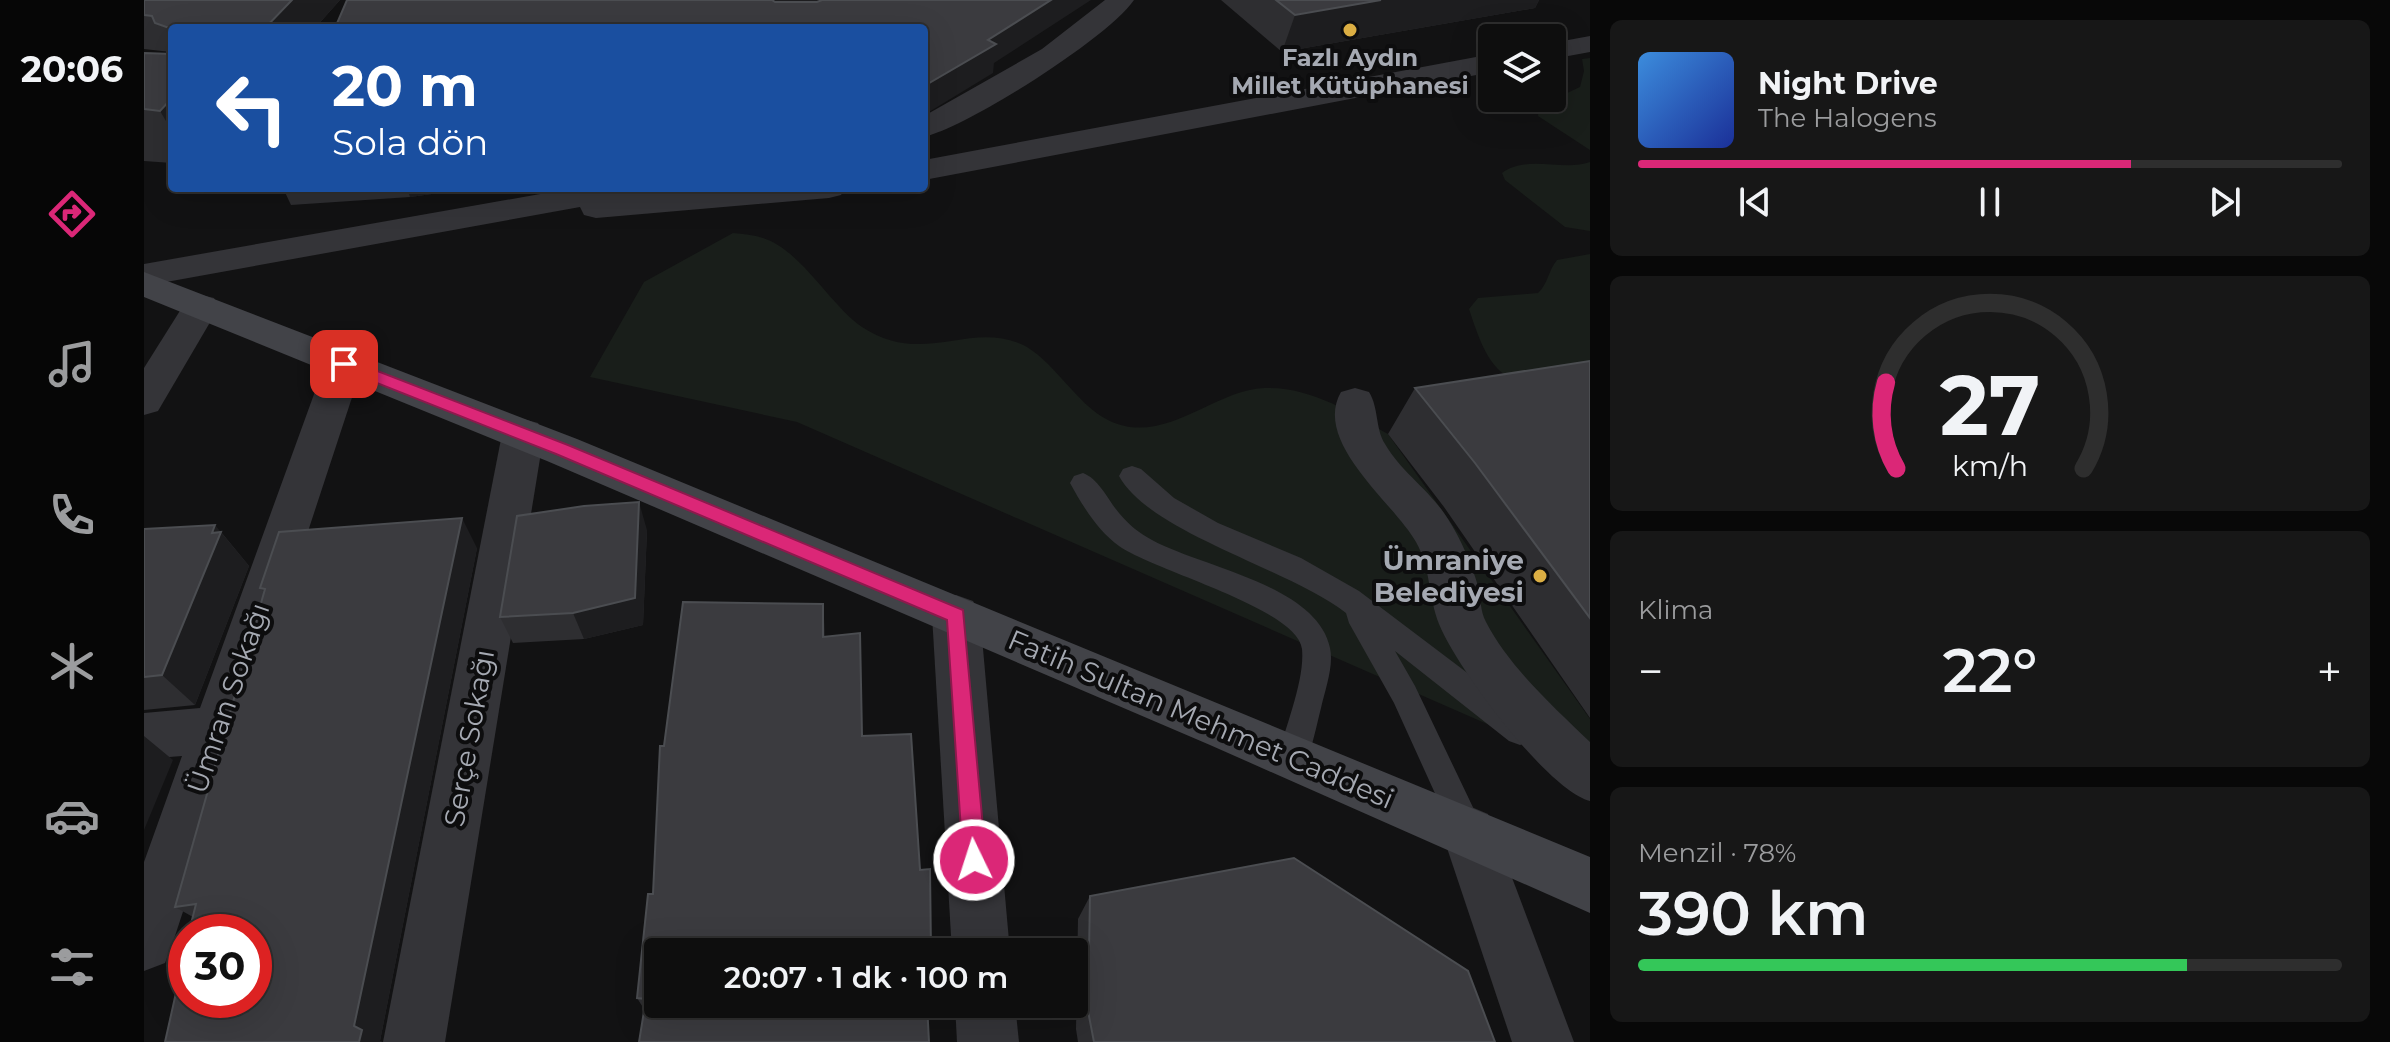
<!DOCTYPE html>
<html lang="tr">
<meta charset="utf-8">
<style>
:root{--surface:#0e0e0e;--page:#171717;--text:#f1f3f6;--muted:#9b9c9e;--line:#2e2e2e;--accent:#db2777}
body{margin:0;font-family:Montserrat,sans-serif;background:var(--page);color:var(--text);height:100vh;display:flex;flex-direction:column;font-size:30px;white-space:nowrap}
*{box-sizing:border-box;margin:0}
p{font-size:26px;color:var(--muted)}
.icon{flex:none;width:44px;height:44px;fill:none;stroke:currentColor;stroke-width:2;stroke-linecap:round;stroke-linejoin:round}
.map{position:relative;flex:1;overflow:hidden}
.sheet{display:flex;flex-direction:column;gap:20px;padding:20px;background:#080808;width:800px}
.sheet>*{flex:none}
.hud{position:absolute;left:24px;top:24px;width:760px;height:168px;border-radius:8px;box-shadow:0 8px 32px #0002,0 0 0 2px var(--line);background:#1a4fa0;color:#fff;overflow:hidden}
.controls{position:absolute;left:1334px;top:24px;display:grid;gap:16px}
.controls a{display:grid;place-items:center;width:88px;height:88px;border-radius:8px;background:var(--surface);box-shadow:0 8px 32px #0002,0 0 0 2px var(--line);font-size:40px}
.speed{position:absolute;left:24px;top:914px;display:flex;gap:16px;font-size:40px;font-weight:700;text-align:center}
.speed>*{display:grid;place-content:center;width:104px;height:104px;border-radius:50%;background:var(--surface);box-shadow:0 8px 32px #0002,0 0 0 2px var(--line);line-height:1}
.speed .limit{border:12px solid #d22;background:#fff;color:#111}
.pin{position:absolute;display:grid;place-items:center;width:68px;height:68px;color:#fff;margin:-34px;border-radius:16px;box-shadow:0 4px 12px #0006}
.me{position:absolute;width:88px;margin:-44px;rotate:356deg;stroke-linejoin:round;filter:drop-shadow(0 0 6px #0008)}
.turn{display:flex;align-items:center;gap:28px;height:168px;padding:0 32px;font-size:36px}
.turn .icon{width:104px;height:104px;stroke-width:2.5}
.turn b{display:block;font-size:56px;line-height:68px}
.big{font-size:60px;font-weight:600;line-height:1.1}
.sheet .card{flex:1;display:flex;flex-direction:column;justify-content:center;gap:12px;min-width:0;padding:0 28px;border-radius:12px;background:var(--page)}
.sheet .dial{align-items:center;gap:0}
.dial svg{height:208px;overflow:visible;fill:none;stroke:var(--line);stroke-width:7;stroke-linecap:round;text-anchor:middle}
.dial text{fill:var(--text);stroke:none}
.song{display:flex;align-items:center;gap:24px}
.cover{width:96px;height:96px;border-radius:12px;background:linear-gradient(135deg,hsl(210 70% 55%),hsl(230 70% 35%))}
.played{height:8px;border-radius:4px;background:linear-gradient(90deg,var(--accent) 70%,var(--line) 70%)}
.keys{display:flex;justify-content:space-around;direction:ltr}
.heat{display:flex;justify-content:space-between;align-items:center;font-size:44px;direction:ltr}
.charge{height:12px;border-radius:6px;background:linear-gradient(90deg,#34c759 78%,var(--line) 0)}
.trip{position:absolute;left:500px;top:938px;width:444px;height:80px;border-radius:8px;background:var(--surface);box-shadow:0 8px 32px #0002,0 0 0 2px var(--line);font-weight:600;line-height:80px;text-align:center}
main{display:flex;flex:1;min-height:0}
.dock{display:flex;flex-direction:column;width:144px;justify-content:space-around;align-items:center;background:#060606;color:var(--muted)}
.dock .icon{width:56px;height:56px}
.dock .current{color:var(--accent)}
.dock b{font-size:36px;color:var(--text)}
.map>svg:first-child{display:block}
.green{fill:#191e1a}
.lines{fill:none;stroke-linecap:round;stroke-linejoin:round}
.lane{fill:#343438;fill-rule:evenodd}
.street{fill:#343438;fill-rule:evenodd}
.secondary{fill:#424348;fill-rule:evenodd}
.wall{fill:#2e2e31}
.shaded-wall{fill:#1d1d1f}
.building{fill:#3b3b3f;stroke:#4b4d51;stroke-width:2}
.route{fill:#db2777;stroke:#8e194d;stroke-width:2}
.poi-dot{fill:#dbae43;stroke:#0d0d0e;stroke-width:3}
.labels{text-anchor:middle;dominant-baseline:central;stroke-width:8;stroke-linejoin:round;paint-order:stroke}
.far-poi-label{font-size:24px;font-weight:bold;fill:#a5a9b2;stroke:#0d0d0e}
.poi-label{font-size:28px;font-weight:bold;fill:#a5a9b2;stroke:#0d0d0e;text-anchor:end}
.street-label{font-size:28px;fill:#a5a9b2;stroke:#0d0d0e}
</style>
<main>
<nav class="dock">
<b>20:06</b>
<svg class="icon current" aria-label="directions" viewBox="0 0 24 24"><path d="M12 3l9 9-9 9-9-9zM9 14v-3h6M13 9l2 2-2 2"/></svg>
<svg class="icon" aria-label="music" viewBox="0 0 24 24"><path d="M9 18V5l10-2v13"/><circle cx="6" cy="18" r="3"/><circle cx="16" cy="16" r="3"/></svg>
<svg class="icon" aria-label="phone" viewBox="0 0 24 24"><path d="M5 4h4l2 5-3 2q2 4 5 5l2-3 5 2v4C11 20 4 13 5 4z"/></svg>
<svg class="icon" aria-label="climate" viewBox="0 0 24 24"><path d="M12 3v18M4 7l16 10M4 17L20 7"/></svg>
<svg class="icon" aria-label="car" viewBox="0 0 24 24"><path d="M5 17H2v-5l4-1 3-4h7l3 4 3 1v5h-3M9 17h6M6 11h13"/><circle cx="7" cy="17" r="2"/><circle cx="17" cy="17" r="2"/></svg>
<svg class="icon" aria-label="filters" viewBox="0 0 24 24"><path d="M4 7h16M4 17h16"/><circle cx="9" cy="7" r="2"/><circle cx="15" cy="17" r="2"/></svg>
</nav>
<div class="map">
<svg width="1446" height="1042" viewBox="0 0 1446 1042">
<rect width="100%" height="100%" fill="#121213"/>
<g class="green">
<path d="M1446,58V150L1394,116L1395,106L1436,87L1440,71L1438,59Z"/>
<path d="M1446,162V231L1421,227L1361,180L1358,173C1383,154 1419,172 1446,162Z"/>
<path d="M589,233C599,234 610,235 619,238C657,250 686,305 718,327C779,367 824,321 877,344C907,357 933,405 964,420C1019,448 1069,390 1120,388C1165,386 1207,412 1244,434L1446,719V769L653,422L446,377L500,282Z"/>
<path d="M1446,254V382C1429,381 1379,383 1365,377C1343,367 1332,330 1325,309L1334,298L1394,293C1404,284 1404,271 1413,260Z"/>
</g>
<g class="lines">
<g class="lane">
<path d="M988,466L997,469L1030,498L1074,523L1157,558L1215,591L1387,721L1391,731L1387,741L1376,745L1365,741L1251,651L1271,686L1336,822L1341,833L1336,844L1325,849L1314,844L1250,703L1205,623L1202,613C1146,569 1006,533 975,476L979,469Z"/>
<path d="M939,473C955,479 964,500 975,513C985,525 995,533 1008,540C1057,567 1173,585 1186,648C1190,666 1181,690 1177,708C1172,728 1168,749 1160,767L1149,771L1138,767L1134,757C1141,727 1161,680 1158,649C1153,608 1010,571 975,546C954,531 938,505 926,483L930,476Z"/>
</g>
<g class="street">
<path d="M961,0H990C964,38 825,126 780,137V116L898,49Z"/>
<path d="M1446,36V52L1408,59V43Z"/>
<path d="M1348,54V72L780,180V160Z"/>
<path d="M430,188H502L498,194L569,188H701L697,195L685,198L452,218L440,215L436,207L0,286V264Z"/>
<path d="M57,295L70,298L75,307L14,411L0,415V368L44,298Z"/>
<path d="M200,351L214,354L219,364L29,942L21,963L0,971V862L38,756L0,759V713L56,708L181,364L186,354Z"/>
<path d="M1211,388L1225,392C1235,408 1231,428 1241,444C1257,472 1287,491 1304,519C1317,539 1327,563 1334,586C1337,598 1336,611 1342,622C1366,668 1409,706 1446,742V801C1403,790 1312,667 1295,624C1284,597 1287,568 1272,542C1250,503 1168,442 1197,392Z"/>
<path d="M379,419L394,423L400,434L301,1042H239L358,434L364,423Z"/>
<path d="M812,595L829,601L836,615L866,952H808L788,615L795,601Z"/>
<path d="M1325,806L1344,814L1430,1042H1368L1298,833L1306,814Z"/>
<path d="M811,1004H871L875,1042H813Z"/>
</g>
<path class="secondary" d="M0,272L433,439L1446,857V913L1066,745L403,461L0,297Z"/>
</g>
<g class="wall">
<path d="M0,0H196L171,28H28V54L27,52L0,49Z"/>
<path d="M1077,0H1395L1391,8L1138,52Z"/>
<path d="M0,53L28,54V163L0,161Z"/>
<path d="M139,188H331L266,197L147,205Z"/>
<path d="M1446,361V718L1300,507L1244,434L1271,388Z"/>
<path d="M0,529L77,532L105,566L51,705L0,710Z"/>
<path d="M503,530L499,625L440,639L369,643L356,617Z"/>
<path d="M333,548L236,1041L238,1042H21L49,917L31,907L120,592L116,588Z"/>
<path d="M681,630V637L514,1004H788L785,1018L500,1009L493,998L509,894L520,746Z"/>
<path d="M946,896L1351,1042H934L932,1029L934,919Z"/>
</g>
<g class="shaded-wall">
<path d="M148,0H196L171,28H121Z"/>
<path d="M628,0H686L636,19Z"/>
<path d="M907,0H947L850,63L849,73L780,115V86L844,40Z"/>
<path d="M1237,0H1395L1391,8L1138,52L1151,15Z"/>
<path d="M28,98V131L16,111Z"/>
<path d="M263,188H331L266,197Z"/>
<path d="M495,502L503,530L499,625L440,639L429,613Z"/>
<path d="M318,518L333,548L236,1041L238,1042H215L210,1026Z"/>
<path d="M71,525L105,566L51,705L18,675Z"/>
<path d="M679,604L681,630L680,663L679,637Z"/>
<path d="M0,736L29,760L0,830Z"/>
</g>
<g class="building">
<path d="M0,0H148L121,28L28,29L11,23L8,16L0,15Z"/>
<path d="M203,0H628L631,2H673L678,0H907L844,40L852,44L780,86V28H191Z"/>
<path d="M1132,0H1237L1151,15Z"/>
<path d="M0,53L28,54V98L16,111L0,109Z"/>
<path d="M1446,361V618L1331,463L1271,388Z"/>
<path d="M495,502L491,598L429,613L356,617L373,516L440,506Z"/>
<path d="M318,518L210,1026L218,1030L215,1042H21L42,948V1000H110V932H45L52,904L31,907L121,589L116,588L135,532Z"/>
<path d="M71,525L68,533L77,532L18,675L0,677V529Z"/>
<path d="M539,602L679,604V637L716,633L718,736L767,734L776,870L786,869L787,952H514V1004H783L785,1042H495L502,999L493,998L504,894H509L516,746H520Z"/>
<path d="M1150,858L1324,971L1351,1042H950L944,1011L946,896Z"/>
</g>
<path class="route" d="M200,358L424,445L819,610L842,860L838,868L830,872L822,868L819,860L803,620L412,454L195,368V360Z"/>
<g class="poi-dot">
<circle cx="1206" cy="30" r="8"/>
<circle cx="1396" cy="576" r="8"/>
</g>
<g class="labels">
<g class="far-poi-label">
<text x="1206" y="57">Fazlı Aydın<tspan x="1206" dy="28">Millet Kütüphanesi</tspan></text>
</g>
<g class="poi-label">
<text x="1380" y="560">Ümraniye<tspan x="1380" dy="32">Belediyesi</tspan></text>
</g>
<g class="street-label">
<text transform="translate(84 698) rotate(-71)">Ümran Sokağı</text>
<text transform="translate(1057 719) rotate(23)">Fatih Sultan Mehmet Caddesi</text>
<text transform="translate(325 738) rotate(-80)">Serçe Sokağı</text>
</g>
</g>
</svg>
<div class="controls">
<a><svg class="icon" aria-label="layers" viewBox="0 0 24 24"><path d="M12 4l9 5-9 5-9-5zM3 14l9 5 9-5"/></svg></a>
</div>
<div class="speed"><div class="limit">30</div></div>
<div class="pin" style="left:200px;top:364px;background:#d93025"><svg class="icon" aria-label="arrive" viewBox="0 0 24 24"><path d="M6 21V4h12l-3 4 3 4H6"/></svg></div>
<svg class="me" style="left:830px;top:860px" viewBox="-20 -20 40 40"><circle r="17" fill="#db2777" stroke="#fff" stroke-width="3"/><path d="M0-11L8 9 0 5-8 9z" fill="#fff"/></svg>
<div class="trip">20:07 · 1 dk · 100 m</div>
<div class="hud">
<div class="turn"><svg class="icon" aria-label="left" viewBox="0 0 24 24"><path d="M17 20v-9H6M10 6l-5 5 5 5"/></svg><div><b>20 m</b>Sola dön</div></div>
</div>
</div>
<section class="sheet">
<div class="card">
<div class="song"><i class="cover"></i><div><b>Night Drive</b><p>The Halogens</p></div></div>
<div class="played"></div>
<div class="keys"><svg class="icon" aria-label="previous" viewBox="0 0 24 24"><path d="M18 5L8 12l10 7zM5 5v14"/></svg><svg class="icon" aria-label="pause" viewBox="0 0 24 24"><path d="M8 5v14M16 5v14"/></svg><svg class="icon" aria-label="next" viewBox="0 0 24 24"><path d="M6 5l10 7-10 7zM19 5v14"/></svg></div>
</div>
<div class="card dial"><svg viewBox="0 0 100 80">
<path d="M14 69A42 42 0 1 1 86 69"/>
<path d="M14 69A42 42 0 0 1 10 36" stroke="#db2777"/>
<text x="50" y="56" font-size="32" font-weight="700">27</text>
<text x="50" y="72" font-size="11">km/h</text>
</svg></div>
<div class="card"><p>Klima</p>
<div class="heat"><a>−</a><b class="big">22°</b><a>+</a></div>
</div>
<div class="card"><p>Menzil · 78%</p><b class="big">390 km</b><div class="charge"></div></div>
</section>
</main>
